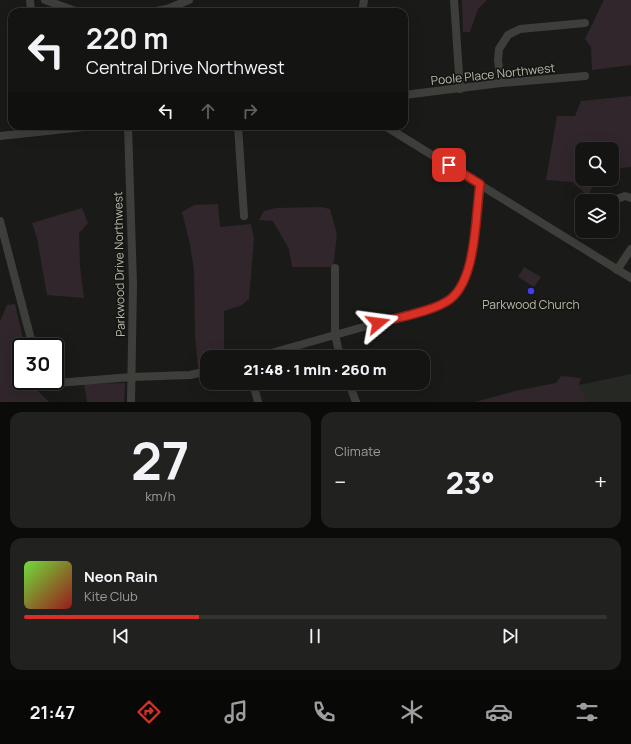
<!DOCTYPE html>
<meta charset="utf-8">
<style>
:root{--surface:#141412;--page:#212120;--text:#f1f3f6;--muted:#9d9e9f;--line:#333332;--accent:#d93025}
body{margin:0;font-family:Manrope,sans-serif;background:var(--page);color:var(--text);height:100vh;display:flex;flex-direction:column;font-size:15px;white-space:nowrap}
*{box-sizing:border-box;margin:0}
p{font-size:13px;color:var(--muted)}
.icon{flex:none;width:22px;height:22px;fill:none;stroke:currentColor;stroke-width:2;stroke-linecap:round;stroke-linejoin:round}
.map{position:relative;height:402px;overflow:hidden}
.panel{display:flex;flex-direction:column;gap:10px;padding:10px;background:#0b0b0a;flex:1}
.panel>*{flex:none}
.hud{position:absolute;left:8px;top:8px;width:400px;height:122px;border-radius:12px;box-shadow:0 4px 16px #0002,0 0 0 1px var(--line);background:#141412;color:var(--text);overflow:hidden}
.fabs{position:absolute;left:575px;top:142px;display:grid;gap:8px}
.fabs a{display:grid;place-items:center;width:44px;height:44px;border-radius:8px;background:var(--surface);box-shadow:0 4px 16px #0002,0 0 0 1px var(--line);font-size:20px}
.speed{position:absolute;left:12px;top:338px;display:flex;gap:8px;font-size:20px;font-weight:700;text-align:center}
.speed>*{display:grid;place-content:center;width:52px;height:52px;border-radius:50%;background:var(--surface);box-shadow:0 4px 16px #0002,0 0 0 1px var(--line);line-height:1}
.speed .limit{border:2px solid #111;border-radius:6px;background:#fff;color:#111}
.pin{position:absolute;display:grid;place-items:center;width:34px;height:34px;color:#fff;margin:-17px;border-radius:8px;box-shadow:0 2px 6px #0006}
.me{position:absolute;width:44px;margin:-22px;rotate:74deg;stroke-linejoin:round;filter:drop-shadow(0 0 3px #0008)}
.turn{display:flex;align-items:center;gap:14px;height:84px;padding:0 12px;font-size:18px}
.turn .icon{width:52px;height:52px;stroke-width:2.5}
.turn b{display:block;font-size:28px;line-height:34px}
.lanes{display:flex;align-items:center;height:38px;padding:0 12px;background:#0003;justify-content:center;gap:20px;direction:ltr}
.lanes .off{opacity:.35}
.big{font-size:30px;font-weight:800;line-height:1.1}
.panel .card{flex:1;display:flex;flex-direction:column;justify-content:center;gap:6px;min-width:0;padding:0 14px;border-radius:12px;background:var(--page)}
.panel .dial{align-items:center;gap:0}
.dial b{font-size:52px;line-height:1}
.song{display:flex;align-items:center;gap:12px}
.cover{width:48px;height:48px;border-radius:6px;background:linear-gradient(135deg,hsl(100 70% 55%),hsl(0 70% 35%))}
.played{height:4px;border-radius:2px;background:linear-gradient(90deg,var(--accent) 30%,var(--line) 30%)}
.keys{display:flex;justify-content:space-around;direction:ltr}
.heat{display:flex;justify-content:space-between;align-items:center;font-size:22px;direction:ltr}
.panel .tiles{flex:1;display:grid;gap:10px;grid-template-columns:1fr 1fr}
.card:last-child{grid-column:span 2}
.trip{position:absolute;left:200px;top:350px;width:230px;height:40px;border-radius:12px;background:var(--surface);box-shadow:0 4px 16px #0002,0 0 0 1px var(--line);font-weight:800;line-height:40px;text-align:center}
.dock{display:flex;height:64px;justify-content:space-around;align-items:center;background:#080807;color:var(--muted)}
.dock .icon{width:28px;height:28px}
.dock .on{color:var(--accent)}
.dock b{font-size:18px;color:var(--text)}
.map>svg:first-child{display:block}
.built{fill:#262824}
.green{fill:#30262b}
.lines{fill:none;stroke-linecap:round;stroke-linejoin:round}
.minor{stroke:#3e3f3a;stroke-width:8}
.route-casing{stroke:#8d1f18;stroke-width:10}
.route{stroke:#d93025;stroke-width:7}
.poi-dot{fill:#433eed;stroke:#151613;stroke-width:1.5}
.labels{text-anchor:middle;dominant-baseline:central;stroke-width:3.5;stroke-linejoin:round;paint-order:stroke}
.street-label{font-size:12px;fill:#b9baab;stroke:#151613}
.poi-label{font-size:12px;fill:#b9baab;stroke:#151613}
</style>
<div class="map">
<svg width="631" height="402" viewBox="0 0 631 402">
<rect width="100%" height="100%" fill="#1a1b18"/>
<path class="built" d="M631,374V402H588L579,385Z"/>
<g class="green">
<path d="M462,0H487L478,9L470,32H463Z"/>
<path d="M604,0H631V65L592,70L591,47L585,39Z"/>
<path d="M631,96V167L612,169V149H582V179H596L588,196L572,182L546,180L557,116H575L581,101Z"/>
<path d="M218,204L220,227L251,224L254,239L249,299L242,305L224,311V347L228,357H207V365L198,368L195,336L194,271L190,244L182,212L194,205Z"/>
<path d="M321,207L330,209L337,234L333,267H292L289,249L273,221L259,220L264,211L276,208Z"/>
<path d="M82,208L88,223L79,233L80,266L84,298L47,295L37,238L32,223Z"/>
<path d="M524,267L541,277L534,287L518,277Z"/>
<path d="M15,304L25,347H21V381H33L35,388L49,402H0V321L7,305Z"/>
<path d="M561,376L581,378L579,385L588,402H475L515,391L556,383Z"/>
<path d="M125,383L124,402H87L84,384Z"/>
</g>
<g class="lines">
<g class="minor">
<path d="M30,0L31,12"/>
<path d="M45,0L78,12"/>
<path d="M454,0L460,89"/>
<path d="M150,12L167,9L189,0"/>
<path d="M362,12L364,0"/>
<path d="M501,83L498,60L499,49L508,35L520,29L585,23"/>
<path d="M404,95L501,83L585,76"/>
<path d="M128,126L133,284L131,402"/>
<path d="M238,126L244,216"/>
<path d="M385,126L631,278"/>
<path d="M0,136L93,126"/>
<path d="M617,199L625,196L631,198"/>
<path d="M0,221L33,347"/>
<path d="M335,268V334L340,357"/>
<path d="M617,270L631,249"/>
<path d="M257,357L434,307C445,303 454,298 460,287C477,261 475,215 480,184"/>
<path d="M43,381L44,384L132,377L190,375L207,371"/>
<path d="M253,383L258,402"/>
<path d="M349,383L356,402"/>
</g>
</g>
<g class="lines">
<defs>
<path id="route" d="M378,323C398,317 427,313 446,302C477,285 475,217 480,184L449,165"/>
</defs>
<use href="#route" class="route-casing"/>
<use href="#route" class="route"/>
</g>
<circle class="poi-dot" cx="531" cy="291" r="4"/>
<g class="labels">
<g class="street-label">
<text transform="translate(493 74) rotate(-6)">Poole Place Northwest</text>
<text transform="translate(119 264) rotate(-91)">Parkwood Drive Northwest</text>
</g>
<g class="poi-label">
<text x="531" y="304">Parkwood Church</text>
</g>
</g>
</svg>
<div class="fabs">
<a><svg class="icon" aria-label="search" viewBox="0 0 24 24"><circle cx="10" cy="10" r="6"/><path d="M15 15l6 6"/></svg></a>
<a><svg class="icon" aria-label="layers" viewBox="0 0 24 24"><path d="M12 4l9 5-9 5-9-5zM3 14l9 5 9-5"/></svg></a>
</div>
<div class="speed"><div class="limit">30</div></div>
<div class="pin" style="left:449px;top:165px;background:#d93025"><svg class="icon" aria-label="arrive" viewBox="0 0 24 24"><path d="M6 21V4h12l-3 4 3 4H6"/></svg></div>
<svg class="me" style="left:378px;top:323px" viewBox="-20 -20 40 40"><path d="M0-17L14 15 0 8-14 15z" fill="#d93025" stroke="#fff" stroke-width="4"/></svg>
<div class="trip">21:48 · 1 min · 260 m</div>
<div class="hud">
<div class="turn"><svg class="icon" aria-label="left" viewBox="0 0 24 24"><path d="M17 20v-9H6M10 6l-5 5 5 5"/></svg><div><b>220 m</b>Central Drive Northwest</div></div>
<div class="lanes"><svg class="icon" aria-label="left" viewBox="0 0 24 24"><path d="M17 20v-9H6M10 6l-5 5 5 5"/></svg><svg class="icon off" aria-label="ahead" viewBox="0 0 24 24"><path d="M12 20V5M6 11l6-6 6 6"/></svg><svg class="icon off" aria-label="right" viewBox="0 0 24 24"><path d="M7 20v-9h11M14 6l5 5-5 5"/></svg></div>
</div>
</div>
<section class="panel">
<div class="tiles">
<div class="card dial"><b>27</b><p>km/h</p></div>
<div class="card"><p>Climate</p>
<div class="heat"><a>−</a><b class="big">23°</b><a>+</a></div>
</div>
<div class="card">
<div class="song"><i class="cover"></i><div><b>Neon Rain</b><p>Kite Club</p></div></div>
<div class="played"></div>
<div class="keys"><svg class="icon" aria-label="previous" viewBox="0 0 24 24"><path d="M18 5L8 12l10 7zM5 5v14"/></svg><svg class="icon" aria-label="pause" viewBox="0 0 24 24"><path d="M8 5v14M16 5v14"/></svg><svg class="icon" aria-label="next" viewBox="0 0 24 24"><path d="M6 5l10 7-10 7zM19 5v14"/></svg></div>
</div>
</div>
</section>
<nav class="dock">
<b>21:47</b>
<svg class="icon on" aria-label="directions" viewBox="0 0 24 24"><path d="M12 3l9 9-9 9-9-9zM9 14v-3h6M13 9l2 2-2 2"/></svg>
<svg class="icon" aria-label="music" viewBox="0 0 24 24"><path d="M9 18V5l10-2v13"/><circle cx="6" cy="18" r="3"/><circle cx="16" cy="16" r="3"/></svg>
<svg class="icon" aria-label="phone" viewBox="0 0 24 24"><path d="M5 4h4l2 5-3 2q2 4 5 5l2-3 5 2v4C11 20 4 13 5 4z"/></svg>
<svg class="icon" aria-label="climate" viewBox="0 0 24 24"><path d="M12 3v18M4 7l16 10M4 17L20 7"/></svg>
<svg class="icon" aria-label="car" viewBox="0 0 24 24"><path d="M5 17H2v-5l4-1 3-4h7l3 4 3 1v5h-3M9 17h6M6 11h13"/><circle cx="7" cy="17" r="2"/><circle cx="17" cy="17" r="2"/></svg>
<svg class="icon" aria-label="filters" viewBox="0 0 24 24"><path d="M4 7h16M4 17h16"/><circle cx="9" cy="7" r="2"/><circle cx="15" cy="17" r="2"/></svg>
</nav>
